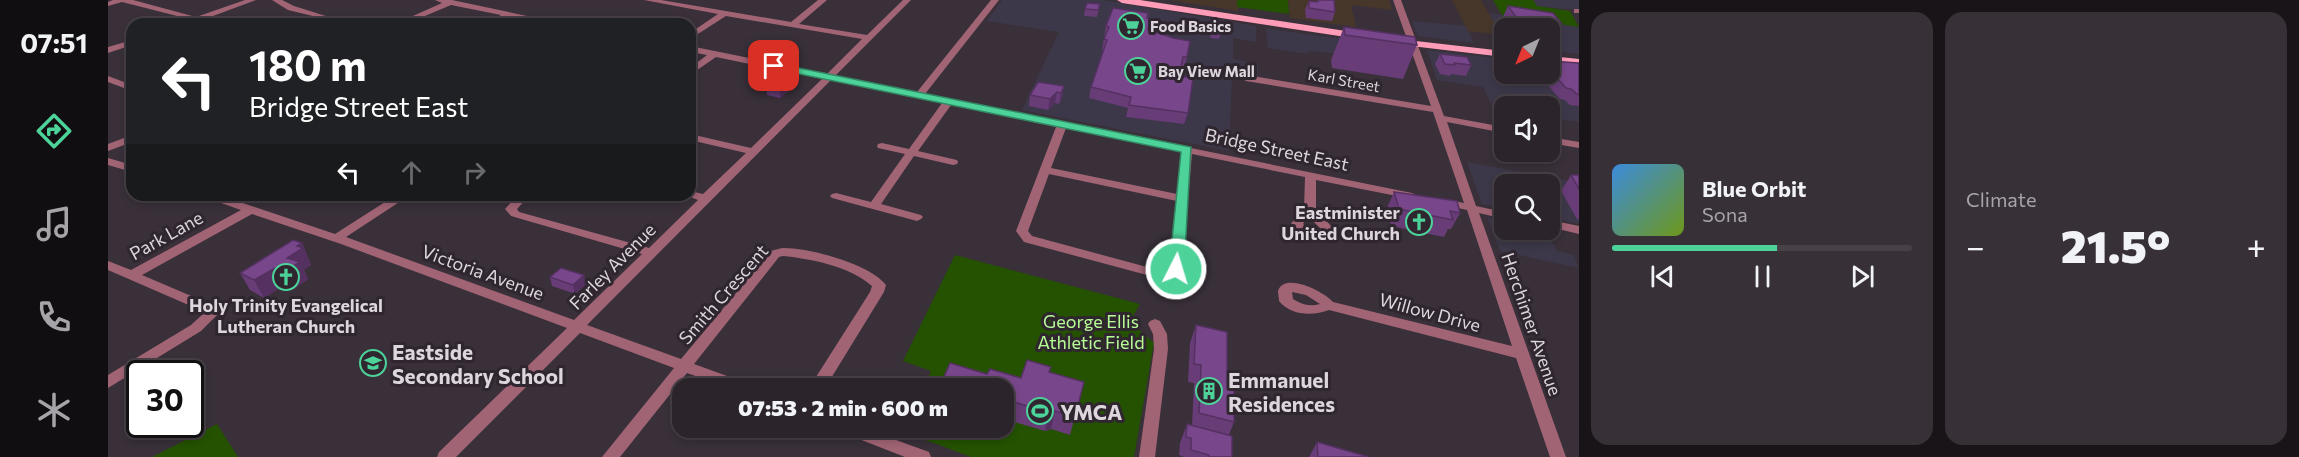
<!DOCTYPE html>
<meta charset="utf-8">
<style>
:root{--surface:#2b242b;--page:#373037;--text:#f1f3f6;--muted:#a6a4a9;--line:#474147;--accent:#4dd39a}
body{margin:0;font-family:Commissioner,sans-serif;background:var(--page);color:var(--text);height:100vh;display:flex;flex-direction:column;font-size:22px;white-space:nowrap}
*{box-sizing:border-box;margin:0}
p{font-size:20px;color:var(--muted)}
.icon{flex:none;width:33px;height:33px;fill:none;stroke:currentColor;stroke-width:2;stroke-linecap:round;stroke-linejoin:round}
.map{position:relative;flex:1;overflow:hidden}
.drawer{display:flex;flex-direction:column;gap:12px;padding:12px;background:#181418;width:720px}
.drawer>*{flex:none}
.banner{position:absolute;left:18px;top:18px;width:570px;height:183px;border-radius:18px;box-shadow:0 3px 9px #0003,0 0 0 2px var(--line);background:#202124;color:#fff;overflow:hidden}
.needle{width:39px;rotate:223deg}
.buttons{position:absolute;left:1386px;top:18px;display:grid;gap:12px}
.buttons a{display:grid;place-items:center;width:66px;height:66px;border-radius:12px;background:var(--surface);box-shadow:0 3px 9px #0003,0 0 0 2px var(--line);font-size:30px}
.speed{position:absolute;left:18px;top:360px;display:flex;gap:12px;font-size:30px;font-weight:700;text-align:center}
.speed>*{display:grid;place-content:center;width:78px;height:78px;border-radius:50%;background:var(--surface);box-shadow:0 3px 9px #0003,0 0 0 2px var(--line);line-height:1}
.speed .limit{border:3px solid #111;border-radius:9px;background:#fff;color:#111}
.pin{position:absolute;display:grid;place-items:center;width:51px;height:51px;color:#fff;margin:-26px;border-radius:12px;box-shadow:0 3px 9px #0006}
.me{position:absolute;width:66px;margin:-33px;rotate:5deg;stroke-linejoin:round;filter:drop-shadow(0 0 4px #0008)}
.turn{display:flex;align-items:center;gap:21px;height:126px;padding:0 24px;font-size:27px}
.turn .icon{width:78px;height:78px;stroke-width:2.5}
.turn b{display:block;font-size:42px;line-height:51px}
.lanes{display:flex;align-items:center;height:57px;padding:0 24px;background:#0003;justify-content:center;gap:30px;direction:ltr}
.lanes .off{opacity:.35}
.big{font-size:45px;font-weight:800;line-height:1.1}
.drawer .widget{flex:1;display:flex;flex-direction:column;justify-content:center;gap:9px;min-width:0;padding:0 21px;border-radius:18px;background:var(--page)}
.song{display:flex;align-items:center;gap:18px}
.cover{width:72px;height:72px;border-radius:9px;background:linear-gradient(135deg,hsl(210 70% 55%),hsl(80 70% 35%))}
.played{height:6px;border-radius:3px;background:linear-gradient(90deg,var(--accent) 55%,var(--line) 55%)}
.keys{display:flex;justify-content:space-around;direction:ltr}
.heat{display:flex;justify-content:space-between;align-items:center;font-size:33px;direction:ltr}
.drawer .tiles{flex:1;display:grid;gap:12px;grid-template-columns:repeat(2,1fr)}
.trip{position:absolute;left:564px;top:378px;width:342px;height:60px;border-radius:18px;background:var(--surface);box-shadow:0 3px 9px #0003,0 0 0 2px var(--line);font-weight:800;line-height:60px;text-align:center}
main{display:flex;flex:1;min-height:0}
.dock{display:flex;flex-direction:column;width:108px;justify-content:space-around;align-items:center;background:#110e11;color:var(--muted)}
.dock .icon{width:42px;height:42px}
.dock .on{color:var(--accent)}
.dock b{font-size:27px;color:var(--text)}
.map>svg:first-child{display:block}
.commercial{fill:#3d3849}
.industrial{fill:#47372b}
.green{fill:#245200}
.lines{fill:none;stroke-linecap:round;stroke-linejoin:round}
.minor{fill:#a16475;fill-rule:evenodd}
.major{fill:#ff9cb7;fill-rule:evenodd}
.wall{fill:#673c77}
.shaded-wall{fill:#543161}
.building{fill:#78468a;stroke:#543161;stroke-width:1.5}
.route{fill:#4dd39a;stroke:#328964;stroke-width:1.5}
.labels{text-anchor:middle;dominant-baseline:central;stroke-width:6;stroke-linejoin:round;paint-order:stroke}
.far-poi-label{font-size:15px;font-weight:bold;fill:#ddd7dd;stroke:#2f262f;text-anchor:start}
.far-street-label{font-size:15px;fill:#ddd7dd;stroke:#2f262f}
.street-label{font-size:18px;fill:#ddd7dd;stroke:#2f262f}
.poi-label{font-size:18px;font-weight:bold;fill:#ddd7dd;stroke:#2f262f;text-anchor:end}
.park-label{font-size:18px;fill:#b6fb95;stroke:#2f262f}
.near-poi-label{font-size:21px;font-weight:bold;fill:#ddd7dd;stroke:#2f262f;text-anchor:start}
</style>
<main>
<nav class="dock">
<b>07:51</b>
<svg class="icon on" aria-label="directions" viewBox="0 0 24 24"><path d="M12 3l9 9-9 9-9-9zM9 14v-3h6M13 9l2 2-2 2"/></svg>
<svg class="icon" aria-label="music" viewBox="0 0 24 24"><path d="M9 18V5l10-2v13"/><circle cx="6" cy="18" r="3"/><circle cx="16" cy="16" r="3"/></svg>
<svg class="icon" aria-label="phone" viewBox="0 0 24 24"><path d="M5 4h4l2 5-3 2q2 4 5 5l2-3 5 2v4C11 20 4 13 5 4z"/></svg>
<svg class="icon" aria-label="climate" viewBox="0 0 24 24"><path d="M12 3v18M4 7l16 10M4 17L20 7"/></svg>
</nav>
<div class="map">
<svg width="1471" height="457" viewBox="0 0 1471 457">
<rect width="100%" height="100%" fill="#393039"/>
<g class="commercial">
<path d="M894,0H994L1148,26V42L1125,38V59L1150,64V77L1124,74L1121,151L914,110L951,32L879,21Z"/>
<path d="M1420,0H1471V10L1424,6Z"/>
<path d="M1381,13L1465,23L1471,29V54L1442,51V28H1396V41Z"/>
<path d="M1304,21L1358,26L1366,43L1310,36Z"/>
<path d="M1158,28L1196,34L1294,46L1260,56L1200,51V54L1160,48Z"/>
<path d="M1319,50L1396,59V74H1442L1471,67V122L1442,118V106H1396V117L1389,115L1375,87L1329,80Z"/>
<path d="M1359,162L1471,183V224L1442,218V184H1396V208L1374,204Z"/>
<path d="M1379,217L1396,221V230H1437L1449,251L1465,255L1471,268L1392,251Z"/>
</g>
<g class="industrial">
<path d="M1061,0H1131L1130,11Z"/>
<path d="M1180,0H1281L1284,10L1243,5L1248,27L1182,18Z"/>
<path d="M1344,0H1373L1393,35L1360,31Z"/>
</g>
<g class="green">
<path d="M1129,0H1180L1181,14L1129,7Z"/>
<path d="M1385,0H1425L1429,6L1462,11L1471,27L1394,15Z"/>
<path d="M847,255L1032,304L1026,314L1025,325L1046,343L1026,457H863L794,431L796,428H896V388H815L823,371L795,361Z"/>
<path d="M109,424L130,457H44Z"/>
</g>
<g class="lines">
<g class="minor">
<path d="M5,0H25L88,17L137,0H148L97,19L111,24L89,22L71,24L81,19L14,2L0,6V2Z"/>
<path d="M164,0H174L186,6L224,18L214,24H204L213,18L180,10Z"/>
<path d="M327,0H344L457,24H441L402,16L385,24H375L393,15L343,5L298,24H287L334,3Z"/>
<path d="M536,0H553L683,22L710,0H719L691,24L759,35L795,0H803L727,76L809,92L883,0H891L817,94L1304,193L1310,196L1304,199L1208,180V210L1224,227C1224,254 1193,239 1183,224L1192,211L1196,209L1197,177L1084,154L1074,269L1069,277L1050,278L916,242L908,231L948,127L843,105L810,151L849,160L850,162L849,164L845,165L806,156L773,204L813,215L815,217L813,219L809,221L724,198L722,196L724,194L728,193L763,202L797,154L770,148L769,146L770,144L774,143L801,149L834,103L723,80L479,325L573,359L663,251C667,250 672,248 676,248C702,248 762,264 778,285L776,292L717,388H701L762,292L764,286C741,266 704,259 675,256L671,257L586,364L641,384L643,388H621L579,373L512,457H494L566,368L472,333L348,457H329L331,452L459,328L233,244L144,214L34,275L102,304L109,315L93,331L0,388V375L83,325L95,314L92,310L0,270V261L23,270L133,210L96,197L94,195H111L227,234L288,195H302L238,237L466,320L534,254L403,216L397,209L410,195H422L409,209L411,212L541,248L590,200L577,195H582V191L595,194L638,153L582,140V134L643,148L714,79L608,57L582,75V68L599,55L582,52V46L719,74L754,39L618,16L582,39V33L610,14ZM958,128L1073,152L1069,194L943,168ZM941,174L1069,201L1062,268L1050,270L924,236L920,231ZM1200,216L1212,228V234L1206,233L1195,224Z"/>
<path d="M1285,0H1293L1336,116L1396,127V133L1339,122L1368,206L1396,212V219L1371,213L1458,457H1442L1408,358L1221,310C1205,316 1183,316 1171,301C1171,298 1170,294 1170,291C1176,271 1217,292 1225,302L1404,346L1359,210L1332,204L1330,202L1336,199L1356,203L1325,112L1138,81L1134,78L1138,75L1323,106ZM1184,292L1198,295L1212,304C1201,307 1193,304 1185,299Z"/>
<rect x="1466" y="9" width="5" height="4"/>
<path d="M24,40V45L0,53V47Z"/>
<path d="M0,76L24,85V91L0,82Z"/>
<path d="M24,135V142L0,151V144Z"/>
<path d="M1442,137L1471,142V148L1442,143Z"/>
<path d="M0,158L24,165V172L0,165Z"/>
<path d="M1442,220L1471,226V234L1442,227Z"/>
<path d="M1047,319L1052,321L1059,334L1060,349L1047,457H1031L1046,349L1045,334L1040,324L1042,321Z"/>
<path d="M731,428H755L821,452L823,457H797L733,432Z"/>
</g>
<g class="major">
<path d="M1009,0H1032L1251,33L1256,36L1251,39L1014,3Z"/>
<path d="M1290,39L1396,51V57L1286,44L1285,42Z"/>
<path d="M1442,56L1471,59V65L1442,62Z"/>
</g>
</g>
<g class="wall">
<path d="M1209,0H1226L1227,12L1224,21L1198,18L1197,10L1201,1L1208,2Z"/>
<path d="M992,4L989,17L976,16L977,9Z"/>
<path d="M1400,6L1453,23L1446,36H1442V28H1400L1394,19Z"/>
<path d="M1039,18L1041,29L1079,57L1077,68L1072,67L1071,76L1080,113L1076,124L1018,117L1020,108L981,98L983,87L996,50H994L998,26Z"/>
<path d="M1106,21L1114,29L1111,39L1102,38Z"/>
<path d="M1236,27L1309,45L1295,79L1224,68L1223,60Z"/>
<path d="M1332,54L1363,65L1358,76L1343,74L1342,76L1332,74L1327,64Z"/>
<path d="M1442,61L1471,63V106L1462,105L1457,100L1452,99L1430,74H1442Z"/>
<path d="M689,69V83L672,98L659,95L658,81Z"/>
<path d="M956,86L954,97L951,104L947,103L940,110L921,106L922,95Z"/>
<path d="M1463,175H1471V220L1469,219L1453,191Z"/>
<path d="M1286,192L1352,213L1343,229H1340L1336,237L1283,226L1279,208Z"/>
<path d="M194,243L203,265L196,270L200,279L186,289L176,285L156,298L142,290L132,273Z"/>
<path d="M442,277L478,284L467,294L444,286Z"/>
<path d="M1088,325L1119,372L1126,422L1121,435L1124,457H1076L1071,455L1072,443L1079,424L1084,426L1086,383L1080,382L1082,343Z"/>
<path d="M942,372L976,382L962,435L943,429L937,431L903,421L901,426L896,425V388H835L836,377L879,374L913,378Z"/>
<path d="M1209,442L1261,457H1201Z"/>
</g>
<g class="shaded-wall">
<path d="M689,69V83L672,98V84Z"/>
<path d="M956,86L954,97L951,104L953,93Z"/>
<path d="M949,92L947,103L940,110L942,99Z"/>
<path d="M194,243L203,265L196,270L200,279L186,289L177,271L179,258L189,246Z"/>
<path d="M167,268L176,285L156,298L146,280Z"/>
<path d="M476,275L478,284L467,294L465,285Z"/>
<path d="M906,402L903,421L901,426L904,408Z"/>
<path d="M947,411L943,429L937,431L941,413Z"/>
</g>
<g class="building">
<path d="M1210,0H1226L1227,12L1201,8V1L1210,2Z"/>
<path d="M979,3L992,4L990,10L977,9Z"/>
<path d="M1400,6L1445,13L1453,23L1409,18Z"/>
<path d="M1005,8L1040,13L1039,18L1043,20L1040,29L1065,38L1082,41L1079,57H1075L1071,76L1085,78L1080,113L1021,105L1023,97L983,87L999,40L996,39L1001,27L998,26Z"/>
<path d="M1106,21L1115,22L1114,29L1105,28Z"/>
<path d="M1236,27L1307,37L1309,45L1237,35Z"/>
<path d="M1332,54L1359,57L1363,65L1346,63L1347,65L1337,64Z"/>
<path d="M1442,61L1471,63V95L1469,94L1463,89L1458,88L1442,70Z"/>
<path d="M674,68L689,69L672,84L658,81Z"/>
<path d="M930,82L956,86L953,93L949,92L942,99L922,95Z"/>
<path d="M1463,175H1471V189Z"/>
<path d="M1286,192L1349,201L1352,213L1342,211L1345,220L1291,209Z"/>
<path d="M185,240L194,243L189,246L195,248L179,258L192,262L177,271L167,268L146,280L132,273Z"/>
<path d="M453,268L476,275L465,285L442,277Z"/>
<path d="M1088,325L1119,332V372L1126,374V422L1091,413L1093,365L1086,364Z"/>
<path d="M919,360L943,367L941,372L976,382L967,417L947,411L941,413L906,402L904,408L896,405V388H873L836,377L842,363L879,374L882,369L913,378Z"/>
<path d="M1079,424L1124,436V457H1101V455L1083,450V438L1078,437Z"/>
<path d="M1209,442L1261,457H1210Z"/>
</g>
<path class="route" d="M666,63L1083,147L1076,269L1068,273L1061,269L1073,152L662,68V64Z"/>
<defs>
<symbol id="supermarket-ring" viewBox="-11 -11 22 22"><circle r="9.5" fill="#2f262f" stroke="#4dd39a" stroke-width="1.5"/><path d="M-6-5.5h2.5l.6 2H6L4.5 2H-2.5L-4.4-4H-6ZM-1.5 3.2a1.3 1.3 0 1 0 .1 0ZM3 3.2a1.3 1.3 0 1 0 .1 0Z" fill="#4dd39a"/></symbol>
<symbol id="church-ring" viewBox="-11 -11 22 22"><circle r="9.5" fill="#2f262f" stroke="#4dd39a" stroke-width="1.5"/><path d="M-1.2-6h2.4v3.5h3.3v2.4h-3.3V6h-2.4V-.1h-3.3v-2.4h3.3Z" fill="#4dd39a"/></symbol>
<symbol id="school-ring" viewBox="-11 -11 22 22"><circle r="9.5" fill="#2f262f" stroke="#4dd39a" stroke-width="1.5"/><path d="M0-5L7-2L0 1L-7-2ZM-4 1L0 2.5L4 1V4Q0 6-4 4Z" fill="#4dd39a"/></symbol>
<symbol id="building-ring" viewBox="-11 -11 22 22"><circle r="9.5" fill="#2f262f" stroke="#4dd39a" stroke-width="1.5"/><path d="M-4-6H4V6H1V3H-1V6H-4ZM-2.5-4.3h1.7v1.8h-1.7ZM.8-4.3h1.7v1.8H.8ZM-2.5-1h1.7V.8h-1.7ZM.8-1h1.7V.8H.8Z" fill="#4dd39a"/></symbol>
<symbol id="stadium-ring" viewBox="-11 -11 22 22"><circle r="9.5" fill="#2f262f" stroke="#4dd39a" stroke-width="1.5"/><path d="M0-5a6.5 5 0 1 0 0 10a6.5 5 0 1 0 0-10ZM-3.5-1.8h7v3.6h-7Z" fill="#4dd39a"/></symbol>
</defs>
<g fill-rule="evenodd">
<use href="#supermarket-ring" x="1008" y="11" width="30" height="30"/>
<use href="#supermarket-ring" x="1015" y="56" width="30" height="30"/>
<use href="#church-ring" x="1296" y="207" width="30" height="30"/>
<use href="#church-ring" x="163" y="262" width="30" height="30"/>
<use href="#school-ring" x="250" y="348" width="30" height="30"/>
<use href="#building-ring" x="1086" y="376" width="30" height="30"/>
<use href="#stadium-ring" x="917" y="396" width="30" height="30"/>
</g>
<g class="labels">
<g class="far-poi-label">
<text x="1042" y="26">Food Basics</text>
<text x="1050" y="71">Bay View Mall</text>
</g>
<g class="far-street-label">
<text transform="translate(1236 80) rotate(10)">Karl Street</text>
</g>
<g class="street-label">
<text transform="translate(1169 149) rotate(12)">Bridge Street East</text>
<text transform="translate(58 235) rotate(-29)">Park Lane</text>
<text transform="translate(504 266) rotate(-45)">Farley Avenue</text>
<text transform="translate(375 272) rotate(20)">Victoria Avenue</text>
<text transform="translate(615 294) rotate(-49)">Smith Crescent</text>
<text transform="translate(1322 312) rotate(15)">Willow Drive</text>
<text transform="translate(1424 324) rotate(71)">Herchimer Avenue</text>
</g>
<g class="poi-label">
<text x="1292" y="212">Eastminister<tspan x="1292" dy="21">United Church</tspan></text>
<text x="178" y="305" text-anchor="middle">Holy Trinity Evangelical<tspan x="178" dy="21">Lutheran Church</tspan></text>
</g>
<g class="park-label">
<text x="983" y="321">George Ellis<tspan x="983" dy="21">Athletic Field</tspan></text>
</g>
<g class="near-poi-label">
<text x="284" y="351">Eastside<tspan x="284" dy="24">Secondary School</tspan></text>
<text x="1120" y="379">Emmanuel<tspan x="1120" dy="24">Residences</tspan></text>
<text x="952" y="411">YMCA</text>
</g>
</g>
</svg>
<div class="buttons">
<a><svg class="needle" viewBox="-14 -14 28 28"><path d="M0-13l5 13h-10z" fill="#e53935"/><path d="M0 13l5-13h-10z" fill="#a6a4a9"/></svg></a>
<a><svg class="icon" aria-label="sound" viewBox="0 0 24 24"><path d="M4 9h4l5-4v14l-5-4H4zM17 9q2 3 0 6"/></svg></a>
<a><svg class="icon" aria-label="search" viewBox="0 0 24 24"><circle cx="10" cy="10" r="6"/><path d="M15 15l6 6"/></svg></a>
</div>
<div class="speed"><div class="limit">30</div></div>
<div class="pin" style="left:666px;top:66px;background:#d93025"><svg class="icon" aria-label="arrive" viewBox="0 0 24 24"><path d="M6 21V4h12l-3 4 3 4H6"/></svg></div>
<svg class="me" style="left:1068px;top:269px" viewBox="-20 -20 40 40"><circle r="17" fill="#4dd39a" stroke="#fff" stroke-width="3"/><path d="M0-11L8 9 0 5-8 9z" fill="#fff"/></svg>
<div class="trip">07:53 · 2 min · 600 m</div>
<div class="banner">
<div class="turn"><svg class="icon" aria-label="left" viewBox="0 0 24 24"><path d="M17 20v-9H6M10 6l-5 5 5 5"/></svg><div><b>180 m</b>Bridge Street East</div></div>
<div class="lanes"><svg class="icon" aria-label="left" viewBox="0 0 24 24"><path d="M17 20v-9H6M10 6l-5 5 5 5"/></svg><svg class="icon off" aria-label="ahead" viewBox="0 0 24 24"><path d="M12 20V5M6 11l6-6 6 6"/></svg><svg class="icon off" aria-label="right" viewBox="0 0 24 24"><path d="M7 20v-9h11M14 6l5 5-5 5"/></svg></div>
</div>
</div>
<section class="drawer">
<div class="tiles">
<div class="widget">
<div class="song"><i class="cover"></i><div><b>Blue Orbit</b><p>Sona</p></div></div>
<div class="played"></div>
<div class="keys"><svg class="icon" aria-label="previous" viewBox="0 0 24 24"><path d="M18 5L8 12l10 7zM5 5v14"/></svg><svg class="icon" aria-label="pause" viewBox="0 0 24 24"><path d="M8 5v14M16 5v14"/></svg><svg class="icon" aria-label="next" viewBox="0 0 24 24"><path d="M6 5l10 7-10 7zM19 5v14"/></svg></div>
</div>
<div class="widget"><p>Climate</p>
<div class="heat"><a>−</a><b class="big">21.5°</b><a>+</a></div>
</div>
</div>
</section>
</main>
